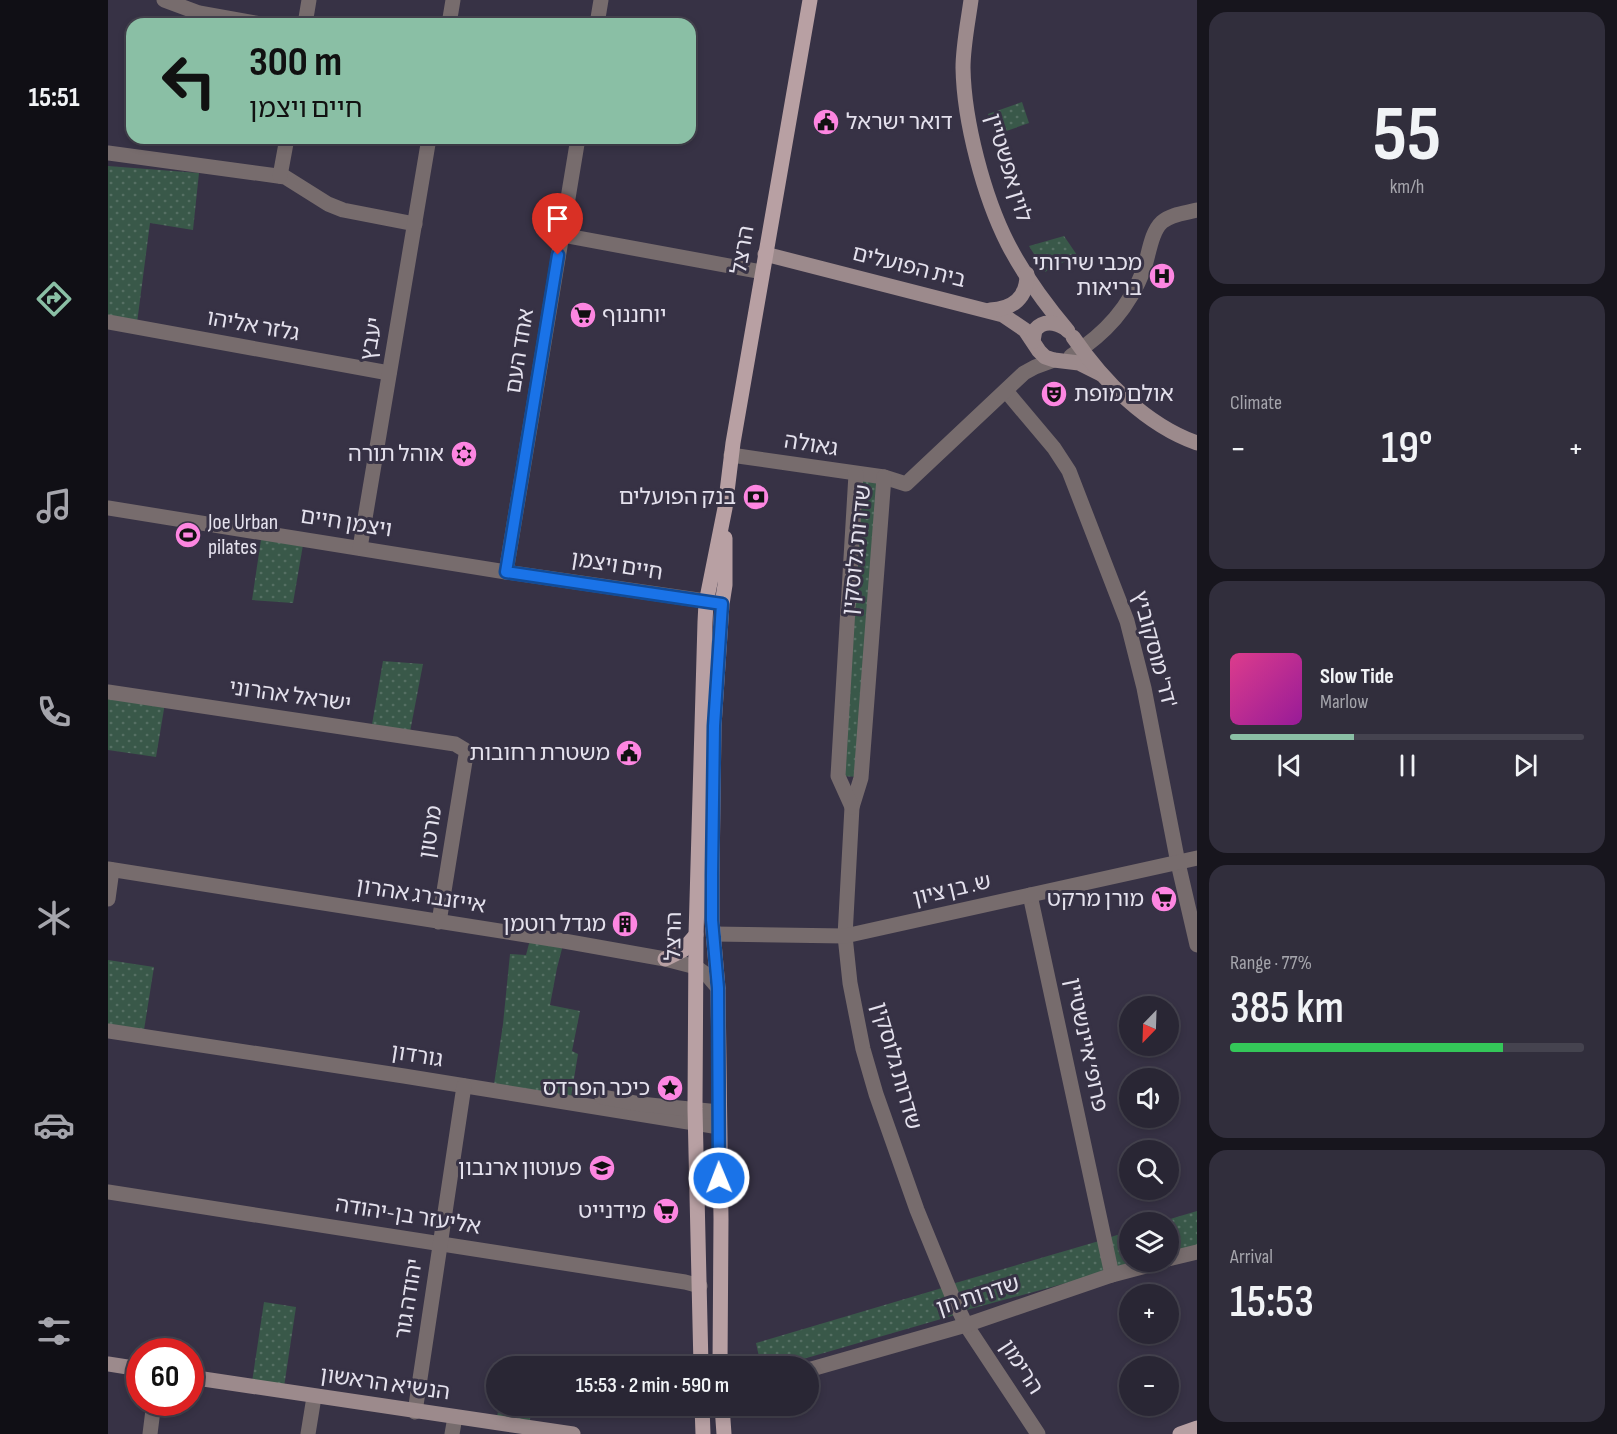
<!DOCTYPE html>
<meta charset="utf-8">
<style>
:root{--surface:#292634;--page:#312e3c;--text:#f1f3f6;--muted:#a5a5ac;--line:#45434f;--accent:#8abfa5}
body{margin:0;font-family:"Sofia Sans Condensed","Noto Sans Hebrew",sans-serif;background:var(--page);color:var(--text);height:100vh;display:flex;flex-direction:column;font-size:22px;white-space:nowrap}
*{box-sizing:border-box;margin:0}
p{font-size:20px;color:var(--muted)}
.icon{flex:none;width:33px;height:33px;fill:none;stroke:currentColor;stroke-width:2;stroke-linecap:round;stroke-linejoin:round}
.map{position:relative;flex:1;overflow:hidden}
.panel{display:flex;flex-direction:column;gap:12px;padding:12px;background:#17151d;width:420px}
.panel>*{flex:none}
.banner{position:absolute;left:18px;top:18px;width:570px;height:126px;border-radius:18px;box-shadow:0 3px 9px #0003,0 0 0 2px var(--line);background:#8abfa5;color:#111;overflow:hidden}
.needle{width:39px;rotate:203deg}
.tools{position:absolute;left:1011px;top:996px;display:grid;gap:12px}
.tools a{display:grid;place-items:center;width:60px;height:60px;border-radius:50%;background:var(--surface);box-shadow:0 3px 9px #0003,0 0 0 2px var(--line);font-size:30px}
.speed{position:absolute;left:18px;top:1338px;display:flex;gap:12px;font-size:30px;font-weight:700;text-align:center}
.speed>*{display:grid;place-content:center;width:78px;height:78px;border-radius:50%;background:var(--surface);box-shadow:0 3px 9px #0003,0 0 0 2px var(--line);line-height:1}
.speed .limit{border:9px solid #d22;background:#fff;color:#111}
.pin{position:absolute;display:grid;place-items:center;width:51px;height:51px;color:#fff;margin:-62px -26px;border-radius:50% 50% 50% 0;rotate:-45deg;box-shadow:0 0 6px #0007}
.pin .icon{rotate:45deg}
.me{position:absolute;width:66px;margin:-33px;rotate:359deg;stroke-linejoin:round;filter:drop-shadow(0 0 4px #0008)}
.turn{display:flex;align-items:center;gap:21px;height:126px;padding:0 24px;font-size:27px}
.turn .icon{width:78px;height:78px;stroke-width:2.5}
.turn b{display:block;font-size:42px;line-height:51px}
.big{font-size:45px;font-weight:600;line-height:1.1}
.panel .card{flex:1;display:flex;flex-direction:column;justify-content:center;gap:9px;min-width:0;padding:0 21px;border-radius:18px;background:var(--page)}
.panel .dial{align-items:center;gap:0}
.dial b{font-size:78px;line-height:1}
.song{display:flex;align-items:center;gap:18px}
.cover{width:72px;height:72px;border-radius:9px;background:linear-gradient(135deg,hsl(330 70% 55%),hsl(300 70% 35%))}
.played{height:6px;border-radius:3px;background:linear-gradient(90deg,var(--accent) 35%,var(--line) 35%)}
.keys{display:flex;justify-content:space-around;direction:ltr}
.heat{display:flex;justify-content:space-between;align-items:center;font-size:33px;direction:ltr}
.charge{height:9px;border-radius:4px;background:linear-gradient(90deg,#34c759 77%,var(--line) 0)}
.trip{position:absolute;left:378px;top:1356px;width:333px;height:60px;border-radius:30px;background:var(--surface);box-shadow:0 3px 9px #0003,0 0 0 2px var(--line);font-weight:600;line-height:60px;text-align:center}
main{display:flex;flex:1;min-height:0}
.tabs{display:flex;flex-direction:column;width:108px;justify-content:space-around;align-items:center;background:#100f15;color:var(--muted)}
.tabs .icon{width:42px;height:42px}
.tabs .current{color:var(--accent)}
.tabs b{font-size:27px;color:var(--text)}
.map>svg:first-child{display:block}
.grass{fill:url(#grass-dots)}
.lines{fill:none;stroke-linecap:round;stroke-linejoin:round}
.street{stroke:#776c6d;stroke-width:15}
.secondary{stroke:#9c8a8c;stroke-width:15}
.primary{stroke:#b8a0a3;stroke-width:15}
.route-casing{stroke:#114b97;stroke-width:15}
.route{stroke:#1a73e8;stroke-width:10}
.labels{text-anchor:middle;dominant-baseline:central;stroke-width:6;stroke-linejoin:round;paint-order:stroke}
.poi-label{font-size:22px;fill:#e4e1ed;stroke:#373245;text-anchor:end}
.street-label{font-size:22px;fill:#e4e1ed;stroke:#373245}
</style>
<main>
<nav class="tabs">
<b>15:51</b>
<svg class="icon current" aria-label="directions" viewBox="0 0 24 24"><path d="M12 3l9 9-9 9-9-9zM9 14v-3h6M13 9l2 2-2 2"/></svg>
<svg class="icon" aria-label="music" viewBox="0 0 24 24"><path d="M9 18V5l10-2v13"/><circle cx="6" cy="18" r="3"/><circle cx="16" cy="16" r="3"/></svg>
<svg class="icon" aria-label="phone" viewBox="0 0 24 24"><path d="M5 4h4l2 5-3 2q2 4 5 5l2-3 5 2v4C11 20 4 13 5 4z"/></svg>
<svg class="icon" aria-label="climate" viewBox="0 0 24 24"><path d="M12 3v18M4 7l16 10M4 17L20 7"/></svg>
<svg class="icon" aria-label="car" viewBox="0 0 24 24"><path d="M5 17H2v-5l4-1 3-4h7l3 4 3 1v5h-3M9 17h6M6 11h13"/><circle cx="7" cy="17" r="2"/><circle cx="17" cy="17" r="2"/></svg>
<svg class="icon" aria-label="filters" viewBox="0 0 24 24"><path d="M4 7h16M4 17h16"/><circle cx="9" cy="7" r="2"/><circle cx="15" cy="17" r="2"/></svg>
</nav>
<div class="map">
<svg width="1089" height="1434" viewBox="0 0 1089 1434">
<defs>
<pattern id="grass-dots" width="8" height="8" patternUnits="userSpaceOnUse" patternTransform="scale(1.5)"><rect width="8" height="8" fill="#395849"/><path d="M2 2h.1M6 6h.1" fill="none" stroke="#567064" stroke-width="1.8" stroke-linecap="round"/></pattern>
</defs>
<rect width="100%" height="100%" fill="#373245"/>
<g class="grass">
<path d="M914,102L921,123L887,135L880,114Z"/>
<path d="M0,166L91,173L85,230L42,223L29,323L0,318Z"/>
<path d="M956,236L969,255L937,272L921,246Z"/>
<path d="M751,476L772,478L752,777L732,776Z"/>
<path d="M154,533L196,539L185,603L144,600Z"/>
<path d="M275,661L315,664L301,737L263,730Z"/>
<path d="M0,694L57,703L48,757L0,750Z"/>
<path d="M423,936L456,941L449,968L442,1005L472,1011L464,1051L470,1054L462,1103L385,1091L395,1024L402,954L418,955Z"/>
<path d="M0,960L46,967L36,1030L0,1024Z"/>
<path d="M1089,1211V1247L1061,1255L1060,1222H1052Z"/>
<path d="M1021,1231L1022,1262H1040L1008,1271L1000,1238Z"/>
<path d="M991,1241L999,1272L855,1311L844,1284Z"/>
<path d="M834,1288L847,1315L671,1366H653L648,1343Z"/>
<path d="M156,1302L188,1307L176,1387L144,1382Z"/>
<path d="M391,1406H423L422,1420L389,1417Z"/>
</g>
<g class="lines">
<g class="street">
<path d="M56,0L91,13L153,24"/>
<path d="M197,24L201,0"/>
<path d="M341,24L345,0"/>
<path d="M489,24L493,0"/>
<path d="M0,153L177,177L220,204L235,210L307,224"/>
<path d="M172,176L179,138"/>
<path d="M454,235L654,272"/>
<path d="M0,322L281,373"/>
<path d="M963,356C998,333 1021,308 1036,269C1041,254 1043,232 1054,222C1063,214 1078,213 1089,210"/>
<path d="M898,391L946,448L961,471L1019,621L1036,688L1070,863L1089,945"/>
<path d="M623,455L776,477L798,484L916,373L927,367L946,360"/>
<path d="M776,477L753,778L744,807L737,936L742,983L755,1049L768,1094L809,1210L845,1298L858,1325L930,1434"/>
<path d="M0,508L398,572L611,603"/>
<path d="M252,548L321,138"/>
<path d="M398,572L470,138"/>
<path d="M0,692L347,744L357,750L358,755L331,922"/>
<path d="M744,807L730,776L748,474"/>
<path d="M0,869L456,941L557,959L588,967L599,975L610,988"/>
<path d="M922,895L1004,1275"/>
<path d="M0,899L4,870"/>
<path d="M606,934L737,936L1089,858"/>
<path d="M0,1031L296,1076L611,1127"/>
<path d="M494,1097L532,1104L611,1112"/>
<path d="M0,1192L577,1282L592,1286"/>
<path d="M1060,1259L1089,1252"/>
<path d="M700,1370L858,1325L1004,1275L1053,1262"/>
<path d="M307,1412L356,1086"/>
<path d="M42,1434L46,1402"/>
<path d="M200,1434L206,1397"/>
<path d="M344,1434L347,1417"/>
</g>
<g class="secondary">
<path d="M863,0C860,22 855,46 855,68C856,122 876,197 900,244C916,275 938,305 960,331"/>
<path d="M657,254L895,315L917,330L931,351L937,357L946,360L971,363L993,374"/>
<path d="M882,310C905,309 919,298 919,274"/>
<path d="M965,337C995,381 1038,425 1089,443"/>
<path d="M925,341L927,330C935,320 947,322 957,328"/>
<path d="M0,1364L32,1369"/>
<path d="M82,1377L465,1434"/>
</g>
<g class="primary">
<path d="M557,959L575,950L588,935"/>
<path d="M593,1366L587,1109L588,935L597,622L598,603L617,508L625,443L702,0"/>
<path d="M612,1366L613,1219L610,988L604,920V875L606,726L614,604L617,585V538"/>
<path d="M594,1406L595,1434"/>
<path d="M614,1406L616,1434"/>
<path d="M1072,1434L1089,1428"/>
</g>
</g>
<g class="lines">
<defs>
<path id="route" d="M450,255L398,572L614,604L606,726L604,875V920L610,988L611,1178"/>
</defs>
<use href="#route" class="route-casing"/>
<use href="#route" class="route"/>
</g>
<defs>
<symbol id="civic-disc" viewBox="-11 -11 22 22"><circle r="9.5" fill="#fd86e1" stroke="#373245"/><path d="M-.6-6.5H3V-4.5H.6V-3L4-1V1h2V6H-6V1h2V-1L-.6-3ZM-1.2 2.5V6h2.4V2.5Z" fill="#111"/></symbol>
<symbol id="hospital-disc" viewBox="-11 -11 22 22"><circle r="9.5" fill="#fd86e1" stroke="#373245"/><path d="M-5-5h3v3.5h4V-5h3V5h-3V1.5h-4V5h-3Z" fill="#111"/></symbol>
<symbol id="supermarket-disc" viewBox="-11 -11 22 22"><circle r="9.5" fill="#fd86e1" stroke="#373245"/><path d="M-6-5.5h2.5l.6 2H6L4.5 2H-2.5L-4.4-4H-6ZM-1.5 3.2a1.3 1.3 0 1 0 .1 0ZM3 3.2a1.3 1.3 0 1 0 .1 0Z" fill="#111"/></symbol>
<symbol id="theatre-disc" viewBox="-11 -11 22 22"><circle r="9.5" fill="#fd86e1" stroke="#373245"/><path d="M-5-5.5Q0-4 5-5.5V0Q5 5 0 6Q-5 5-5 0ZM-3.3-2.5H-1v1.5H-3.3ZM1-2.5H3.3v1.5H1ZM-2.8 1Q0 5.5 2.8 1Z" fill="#111"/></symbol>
<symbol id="synagogue-disc" viewBox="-11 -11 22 22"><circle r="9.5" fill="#fd86e1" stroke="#373245"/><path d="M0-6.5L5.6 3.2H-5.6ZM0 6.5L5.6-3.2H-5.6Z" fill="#111"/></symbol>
<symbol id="bank-disc" viewBox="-11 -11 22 22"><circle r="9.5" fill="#fd86e1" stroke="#373245"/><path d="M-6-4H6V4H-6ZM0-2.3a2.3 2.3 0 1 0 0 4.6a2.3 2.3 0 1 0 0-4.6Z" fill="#111"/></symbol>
<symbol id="stadium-disc" viewBox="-11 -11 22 22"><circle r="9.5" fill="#fd86e1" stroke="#373245"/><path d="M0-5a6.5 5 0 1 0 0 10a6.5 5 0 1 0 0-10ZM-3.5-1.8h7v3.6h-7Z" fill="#111"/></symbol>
<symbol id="building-disc" viewBox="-11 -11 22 22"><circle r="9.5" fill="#fd86e1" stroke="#373245"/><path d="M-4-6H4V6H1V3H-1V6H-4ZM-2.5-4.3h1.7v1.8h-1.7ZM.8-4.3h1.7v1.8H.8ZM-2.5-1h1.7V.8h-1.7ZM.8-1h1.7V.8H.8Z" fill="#111"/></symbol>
<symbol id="sight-disc" viewBox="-11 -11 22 22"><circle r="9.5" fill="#fd86e1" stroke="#373245"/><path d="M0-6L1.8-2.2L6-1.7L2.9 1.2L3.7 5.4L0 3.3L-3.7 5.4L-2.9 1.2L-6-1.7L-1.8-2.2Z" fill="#111"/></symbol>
<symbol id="school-disc" viewBox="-11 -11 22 22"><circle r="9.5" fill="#fd86e1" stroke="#373245"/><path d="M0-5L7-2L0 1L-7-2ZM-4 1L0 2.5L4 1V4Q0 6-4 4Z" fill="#111"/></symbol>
</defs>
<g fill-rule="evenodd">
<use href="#civic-disc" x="703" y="107" width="30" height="30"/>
<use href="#hospital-disc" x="1039" y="261" width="30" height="30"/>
<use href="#supermarket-disc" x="460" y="300" width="30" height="30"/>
<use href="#theatre-disc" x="931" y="379" width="30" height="30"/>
<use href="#synagogue-disc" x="341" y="439" width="30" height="30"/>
<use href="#bank-disc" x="633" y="482" width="30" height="30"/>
<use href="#stadium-disc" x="65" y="520" width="30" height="30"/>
<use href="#civic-disc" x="506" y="738" width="30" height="30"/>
<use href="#supermarket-disc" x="1041" y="884" width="30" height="30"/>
<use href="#building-disc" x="502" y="909" width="30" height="30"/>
<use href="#sight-disc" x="547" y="1073" width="30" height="30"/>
<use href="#school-disc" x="479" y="1153" width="30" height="30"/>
<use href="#supermarket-disc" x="543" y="1196" width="30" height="30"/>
</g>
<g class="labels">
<g class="poi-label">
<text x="738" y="122" text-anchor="start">דואר ישראל</text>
<text x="1034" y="263">מכבי שירותי<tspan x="1034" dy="25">בריאות</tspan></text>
<text x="494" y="315" text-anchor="start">יוחננוף</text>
<text x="966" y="394" text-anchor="start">אולם מופת</text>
<text x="336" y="454">אוהל תורה</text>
<text x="628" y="497">בנק הפועלים</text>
<text x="100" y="522" text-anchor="start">Joe Urban<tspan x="100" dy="25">pilates</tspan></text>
<text x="502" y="753">משטרת רחובות</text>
<text x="1036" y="899">מורן מרקט</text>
<text x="498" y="924">מגדל רוטמן</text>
<text x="542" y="1088">כיכר הפרדס</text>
<text x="474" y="1168">פעוטון ארנבון</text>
<text x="538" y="1211">מידנייט</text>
</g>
<g class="street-label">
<text transform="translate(900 168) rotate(73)">לוין אפשטיין</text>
<text transform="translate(635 250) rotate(-80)">הרצל</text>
<text transform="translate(801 267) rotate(14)">בית הפועלים</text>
<text transform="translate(145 326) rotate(10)">גלזר אליהו</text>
<text transform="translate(264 339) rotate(-80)">יעבץ</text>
<text transform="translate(412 351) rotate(-81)">אחד העם</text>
<text transform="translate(703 445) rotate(9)">גאולה</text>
<text transform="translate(238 523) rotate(9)">ויצמן חיים</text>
<text transform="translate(749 550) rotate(-84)">שדרות גלוסקין</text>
<text transform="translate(509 566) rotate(9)">חיים ויצמן</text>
<text transform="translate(1046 649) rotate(75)">דר' מוסקוביץ'</text>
<text transform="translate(182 696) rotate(8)">ישראל אהרוני</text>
<text transform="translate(323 832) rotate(-81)">מרטון</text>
<text transform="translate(844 890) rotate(-13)">ש. בן ציון</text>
<text transform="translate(313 896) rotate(9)">אייזנברג אהרון</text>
<text transform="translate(566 936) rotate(-89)">הרצל</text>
<text transform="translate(978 1045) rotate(78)">פרופ׳ איינשטיין</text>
<text transform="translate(309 1056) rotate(9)">גורדון</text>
<text transform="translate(788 1066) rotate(74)">שדרות גלוסקין</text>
<text transform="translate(300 1216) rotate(9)">אליעזר בן-יהודה</text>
<text transform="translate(870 1296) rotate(-18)">שדרות חן</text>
<text transform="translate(301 1299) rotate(-81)">יהודה גור</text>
<text transform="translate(913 1367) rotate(57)">הרימון</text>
<text transform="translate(277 1384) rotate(8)">הנשיא הראשון</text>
</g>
</g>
</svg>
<div class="tools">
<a><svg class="needle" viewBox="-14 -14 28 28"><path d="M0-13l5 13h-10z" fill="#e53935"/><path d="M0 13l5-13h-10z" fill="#a5a5ac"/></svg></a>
<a><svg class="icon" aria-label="sound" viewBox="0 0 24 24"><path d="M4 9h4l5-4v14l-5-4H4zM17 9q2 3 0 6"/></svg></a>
<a><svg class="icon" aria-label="search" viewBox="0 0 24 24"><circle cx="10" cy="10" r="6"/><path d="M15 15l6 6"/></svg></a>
<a><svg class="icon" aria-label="layers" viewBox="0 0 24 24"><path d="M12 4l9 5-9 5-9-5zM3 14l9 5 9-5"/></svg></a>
<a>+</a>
<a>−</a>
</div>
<div class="speed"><div class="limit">60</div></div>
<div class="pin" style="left:450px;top:255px;background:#d93025"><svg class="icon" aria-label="arrive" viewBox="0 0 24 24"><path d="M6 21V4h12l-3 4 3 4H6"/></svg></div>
<svg class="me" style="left:611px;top:1178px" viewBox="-20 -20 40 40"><circle r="17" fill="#1a73e8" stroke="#fff" stroke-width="3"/><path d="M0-11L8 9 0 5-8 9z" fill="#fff"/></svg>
<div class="trip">15:53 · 2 min · 590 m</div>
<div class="banner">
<div class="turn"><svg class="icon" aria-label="left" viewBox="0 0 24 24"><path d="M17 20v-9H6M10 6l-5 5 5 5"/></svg><div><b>300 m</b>חיים ויצמן</div></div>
</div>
</div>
<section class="panel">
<div class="card dial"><b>55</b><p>km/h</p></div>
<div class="card"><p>Climate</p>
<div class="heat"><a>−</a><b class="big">19°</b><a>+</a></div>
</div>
<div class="card">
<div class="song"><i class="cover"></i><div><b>Slow Tide</b><p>Marlow</p></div></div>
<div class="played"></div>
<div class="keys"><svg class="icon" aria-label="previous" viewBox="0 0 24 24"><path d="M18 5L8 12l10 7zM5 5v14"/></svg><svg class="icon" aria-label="pause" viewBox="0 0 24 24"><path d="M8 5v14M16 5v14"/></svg><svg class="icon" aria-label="next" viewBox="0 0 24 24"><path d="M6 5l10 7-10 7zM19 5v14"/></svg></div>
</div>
<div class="card"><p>Range · 77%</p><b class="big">385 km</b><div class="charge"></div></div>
<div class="card"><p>Arrival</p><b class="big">15:53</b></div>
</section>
</main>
